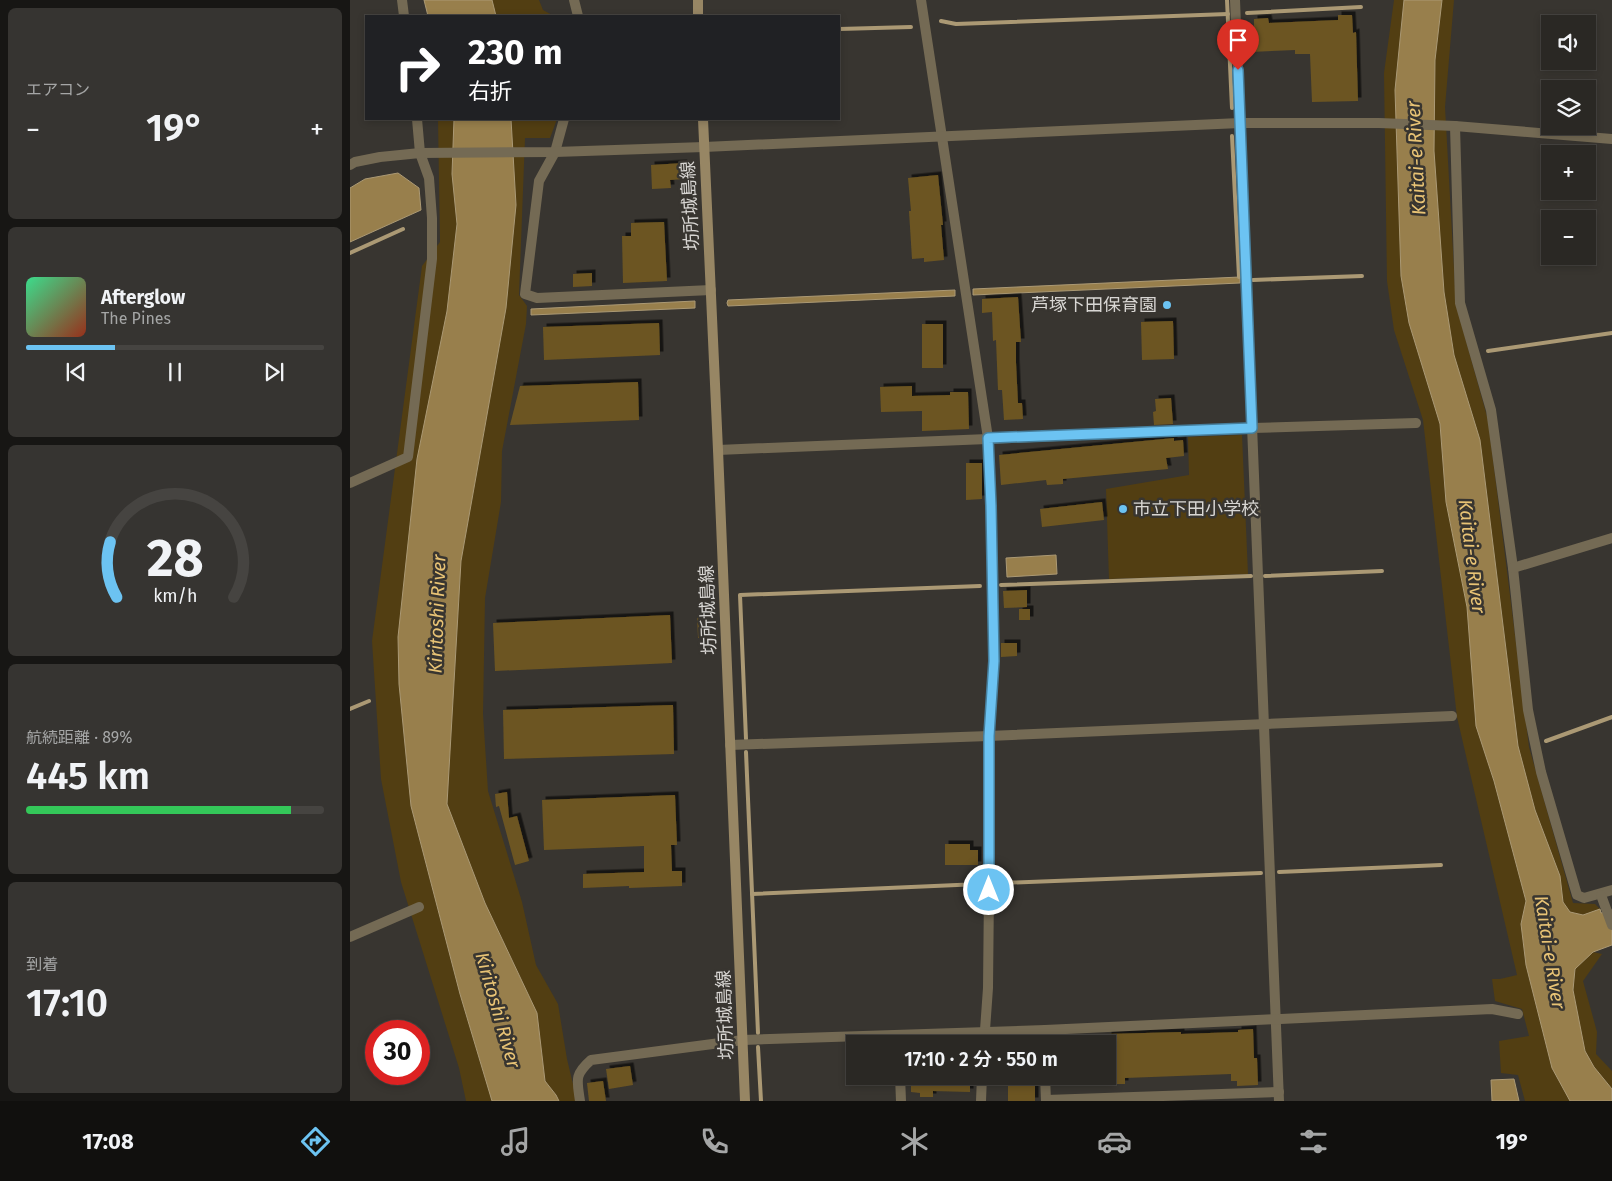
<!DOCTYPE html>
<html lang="ja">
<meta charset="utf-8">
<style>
:root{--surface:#2a2824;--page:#363431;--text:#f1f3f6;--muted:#a5a6a6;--line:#464441;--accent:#6cc3f2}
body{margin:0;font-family:"Fira Sans","Noto Sans JP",sans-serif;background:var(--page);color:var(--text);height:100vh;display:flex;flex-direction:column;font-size:19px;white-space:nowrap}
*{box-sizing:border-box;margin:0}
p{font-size:16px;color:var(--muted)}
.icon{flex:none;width:28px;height:28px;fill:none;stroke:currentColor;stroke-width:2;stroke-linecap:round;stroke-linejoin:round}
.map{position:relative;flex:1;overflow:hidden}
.drawer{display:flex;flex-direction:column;gap:8px;padding:8px;background:#171614;width:350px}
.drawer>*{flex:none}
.top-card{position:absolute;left:15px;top:15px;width:475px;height:105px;border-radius:0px;box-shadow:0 2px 8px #0003,0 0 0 1px var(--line);background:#202124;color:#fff;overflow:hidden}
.tools{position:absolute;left:1191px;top:15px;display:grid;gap:10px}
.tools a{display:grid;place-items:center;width:55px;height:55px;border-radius:0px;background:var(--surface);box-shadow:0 2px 8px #0003,0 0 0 1px var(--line);font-size:25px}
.speed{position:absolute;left:15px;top:1020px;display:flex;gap:10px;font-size:25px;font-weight:700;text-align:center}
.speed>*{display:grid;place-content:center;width:65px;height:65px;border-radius:50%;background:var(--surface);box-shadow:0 2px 8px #0003,0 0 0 1px var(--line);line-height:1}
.speed .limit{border:8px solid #d22;background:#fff;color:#111}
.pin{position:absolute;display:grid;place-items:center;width:42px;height:42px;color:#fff;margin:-51px -21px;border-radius:50% 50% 50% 0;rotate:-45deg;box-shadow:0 0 5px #0007}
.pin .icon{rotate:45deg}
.me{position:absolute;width:55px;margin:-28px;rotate:0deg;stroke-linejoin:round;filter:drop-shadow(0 0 4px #0008)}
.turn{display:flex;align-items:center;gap:18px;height:105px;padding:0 20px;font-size:22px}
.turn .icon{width:65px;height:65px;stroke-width:2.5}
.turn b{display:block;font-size:35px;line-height:42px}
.big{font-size:38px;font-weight:600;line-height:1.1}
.drawer .card{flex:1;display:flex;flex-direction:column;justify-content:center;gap:8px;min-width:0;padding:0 18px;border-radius:8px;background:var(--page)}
.drawer .dial{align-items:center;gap:0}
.dial svg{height:130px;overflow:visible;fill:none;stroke:var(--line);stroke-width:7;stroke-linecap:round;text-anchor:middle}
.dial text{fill:var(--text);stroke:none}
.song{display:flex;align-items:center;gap:15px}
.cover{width:60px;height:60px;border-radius:8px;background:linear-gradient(135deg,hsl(150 70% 55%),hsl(10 70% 35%))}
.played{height:5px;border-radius:2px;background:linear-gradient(90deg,var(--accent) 30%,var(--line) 30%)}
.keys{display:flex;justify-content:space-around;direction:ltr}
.heat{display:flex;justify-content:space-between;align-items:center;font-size:28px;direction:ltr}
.charge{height:8px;border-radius:4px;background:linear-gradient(90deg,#34c759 89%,var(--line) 0)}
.trip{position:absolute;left:496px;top:1035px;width:270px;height:50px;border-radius:0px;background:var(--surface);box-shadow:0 2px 8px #0003,0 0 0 1px var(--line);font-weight:600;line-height:50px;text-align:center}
.tabs{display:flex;height:80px;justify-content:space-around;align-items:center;background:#11100e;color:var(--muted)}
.tabs .icon{width:35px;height:35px}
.tabs .current{color:var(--accent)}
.tabs b{font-size:22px;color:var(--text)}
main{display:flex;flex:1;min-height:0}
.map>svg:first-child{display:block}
.green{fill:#523e12}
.water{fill:#987f4c;stroke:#ab9974}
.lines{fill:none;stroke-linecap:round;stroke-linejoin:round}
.stream{stroke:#ab9974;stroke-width:4}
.building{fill:#6c5521;filter:url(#shadow)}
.minor{stroke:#746a54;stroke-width:10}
.tertiary{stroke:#746a54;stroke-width:10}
.secondary{stroke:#978664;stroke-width:10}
.route-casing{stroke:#467f9d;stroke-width:12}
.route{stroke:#6cc3f2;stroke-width:9}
.poi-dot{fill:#6cc3f2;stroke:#383530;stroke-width:2}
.labels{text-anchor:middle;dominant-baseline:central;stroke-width:5;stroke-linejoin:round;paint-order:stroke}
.street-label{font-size:18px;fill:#d8d6d3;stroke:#383530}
.poi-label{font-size:18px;fill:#d8d6d3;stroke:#383530;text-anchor:end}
.water-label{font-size:19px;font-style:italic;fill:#e8c375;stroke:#383530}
</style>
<main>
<section class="drawer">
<div class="card"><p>エアコン</p>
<div class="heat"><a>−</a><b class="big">19°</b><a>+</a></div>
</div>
<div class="card">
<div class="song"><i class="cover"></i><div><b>Afterglow</b><p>The Pines</p></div></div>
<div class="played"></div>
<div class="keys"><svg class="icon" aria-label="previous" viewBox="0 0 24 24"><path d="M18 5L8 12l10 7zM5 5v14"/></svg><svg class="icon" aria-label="pause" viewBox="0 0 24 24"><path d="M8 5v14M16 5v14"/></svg><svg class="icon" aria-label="next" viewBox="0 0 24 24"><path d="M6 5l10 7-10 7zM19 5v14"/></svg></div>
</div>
<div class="card dial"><svg viewBox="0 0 100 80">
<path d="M14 69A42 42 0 1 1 86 69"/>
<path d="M14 69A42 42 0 0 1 10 35" stroke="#6cc3f2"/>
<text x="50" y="56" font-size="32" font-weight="700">28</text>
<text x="50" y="72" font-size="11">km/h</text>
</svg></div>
<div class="card"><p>航続距離 · 89%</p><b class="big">445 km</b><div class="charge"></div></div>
<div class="card"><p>到着</p><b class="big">17:10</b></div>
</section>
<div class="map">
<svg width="1262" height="1101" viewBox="0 0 1262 1101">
<defs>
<filter id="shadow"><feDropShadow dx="3.5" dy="-3.5" stdDeviation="0" flood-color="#0009"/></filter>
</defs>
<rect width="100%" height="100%" fill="#383530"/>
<g class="green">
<path d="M142,0H189L193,10L204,16H146Z"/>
<path d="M1044,0H1054L1045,90L1051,276L1059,323L1090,424L1096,502L1117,606L1126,726L1144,781L1176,901L1171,924L1176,965L1202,1068L1220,1101H1175L1168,1075L1151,1073L1149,1041L1179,1036L1172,1009L1145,1001L1142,979H1150L1167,975L1107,717L1073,420L1044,330L1037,281L1034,73Z"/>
<path d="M1092,0H1104L1095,107L1106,305L1138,420L1179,747L1223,903L1245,904L1250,909L1233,915L1220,912L1213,902L1210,876L1185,810L1168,746L1130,440L1104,355L1094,292L1084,151L1085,60Z"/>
<path d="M88,119H104L102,174L107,224L97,311L48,637L49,684L61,806L110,994L142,1101H116L109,1068L51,882L31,779L22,641L72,266L90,242Z"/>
<path d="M161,119H207L200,138H175L169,295L177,306L176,324L152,451L151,502L135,598L133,714L138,791L172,902L186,965L208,1004L217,1059L227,1101H209L206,1095L195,1081L187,1013L135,903L97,804L111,561L156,308L166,205Z"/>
<path d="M892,435L898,574L759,579L756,489L839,475L838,437Z"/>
<path d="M1243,952L1252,954L1233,981L1247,1032L1246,1054L1262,1071V1089L1244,1067L1235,1051L1223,990L1225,969Z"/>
</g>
<g class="water">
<path d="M74,0H142L146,16H78Z"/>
<path d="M1054,0H1092L1085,60L1084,151L1094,292L1104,355L1130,440L1168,746L1185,810L1210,876L1213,902L1220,912L1233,915L1250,909L1251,913L1262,910V945L1243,952L1225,969L1223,990L1235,1051L1244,1067L1262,1089V1101H1220L1202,1068L1176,965L1171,924L1176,901L1144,781L1126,726L1117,607L1096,502L1090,424L1059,323L1051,276L1045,90Z"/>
<path d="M104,119H161L166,205L156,308L111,561L97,804L135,903L187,1013L195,1081L206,1095L209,1101H142L110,994L61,806L49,684L48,637L67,459L97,311L107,224L102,174Z"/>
<path d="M48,173L69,188L71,210L0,242V188L15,179Z"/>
<path d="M890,277V283L623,295V289Z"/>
<path d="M605,290V296L378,306L377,303L378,300Z"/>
<path d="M345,301V308L181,315V309Z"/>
<path d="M706,555L707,574L657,577L656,558Z"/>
<path d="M1164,1079L1169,1101H1142L1141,1080Z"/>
</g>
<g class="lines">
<g class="stream">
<path d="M877,0L882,108"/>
<path d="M897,13L1011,7"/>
<path d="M591,21L606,24L878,14"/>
<path d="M489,29L561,27"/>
<path d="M882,136L889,277"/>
<path d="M0,253L53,229"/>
<path d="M903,280L1012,276"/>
<path d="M1138,351L1262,333"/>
<path d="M915,576L1032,571"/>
<path d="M651,585L901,576"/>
<path d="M0,709L19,701"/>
<path d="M396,739L390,595L630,586"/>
<path d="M1196,741L1262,717"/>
<path d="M396,752L408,1033"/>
<path d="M929,872L1091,865"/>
<path d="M650,883L911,873"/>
<path d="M402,894L630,884"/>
<path d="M408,1047L411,1101"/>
</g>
</g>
<g class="building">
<path d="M988,15H1002L1003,33L1006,32L1008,101L962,102L960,54H945V50L901,52V37H904V19L918,18L919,23L988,20Z"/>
<path d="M334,163L335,179L320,180L321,188L302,189L301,165Z"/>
<path d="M588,175L593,225H591L594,260L574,262V258L562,259L559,211H561L558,178Z"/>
<path d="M314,222L317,281L273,283L272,236H281V223Z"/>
<path d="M242,273V286L223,287V274Z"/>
<path d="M668,297L671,342H666V363L668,403H672L673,419L654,420L652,390H648L646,340L643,341L642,312L632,313V299Z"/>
<path d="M823,321L824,359L792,360L791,322Z"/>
<path d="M309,323L310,355L194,360L193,327Z"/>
<rect x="572" y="324" width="21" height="44"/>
<path d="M288,382L289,420L160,425L170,386Z"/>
<path d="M562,386V396L600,395V392H618L619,429L572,431V411L531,412L530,387Z"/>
<path d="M821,398L823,424L804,425L803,412L806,411L805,399Z"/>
<path d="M824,438V441L833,440L834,456L816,458L818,469L713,479V484L697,485L696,480L651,485L649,455Z"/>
<path d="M616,463H632V499L616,500Z"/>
<path d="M752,502L754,520L692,527L690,509Z"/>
<path d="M677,590V607L654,608L653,591Z"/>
<rect x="669" y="609" width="11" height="11"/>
<path d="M358,613L359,637L348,638L347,614Z"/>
<path d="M320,615L322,663L145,671L143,623Z"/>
<path d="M651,643H667V656L651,657Z"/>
<path d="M323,705L324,754L154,759L153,710Z"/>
<path d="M157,792L159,818L167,816L179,861L165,865L149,806L146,807L145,794Z"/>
<path d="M325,795L327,845H321L322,871H332V886L279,888V886L233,888V874L294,872V846L194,850L192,800Z"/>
<path d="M595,844H620V850H628V865H595Z"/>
<path d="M903,1029L904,1058H907L908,1085L887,1086V1081H881V1074L775,1078V1084H759L758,1034L831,1032V1034L888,1032V1030Z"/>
<path d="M280,1066L283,1085L259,1089L256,1069Z"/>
<path d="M561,1076H620V1092L583,1091V1097H570V1093L561,1092Z"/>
<rect x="658" y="1076" width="27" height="25"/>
<path d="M253,1081L256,1101H239L237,1083Z"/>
</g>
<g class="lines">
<g class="minor">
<path d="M224,0L228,16"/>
<path d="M571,0L638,438L641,506L644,661L639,736V890L638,988L634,1044"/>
<path d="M885,0L929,1101"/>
<path d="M214,119L205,152L189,181L175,294L187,298L361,290"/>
<path d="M1105,126L1110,303L1141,410L1163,568L1178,710L1191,772L1227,895L1234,898L1262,890"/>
<path d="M368,450L902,428L1066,423"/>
<path d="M0,483L58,457L82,259V218L79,178L70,153"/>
<path d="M1163,568L1262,538"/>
<path d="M380,745L639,736L1102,716"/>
<path d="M1251,895L1262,925"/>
<path d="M0,937L69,907"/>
<path d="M695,1030V1044"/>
<path d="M550,1076L551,1101"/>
<path d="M695,1076L696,1101"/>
<path d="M696,1100L929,1092"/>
<path d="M230,1101C227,1080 224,1075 241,1060L393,1040L695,1030L1142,1009L1168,1014"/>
<path d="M631,1101L632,1076"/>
</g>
<g class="tertiary">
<path d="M52,0L54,16"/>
<path d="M67,119L70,153"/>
<path d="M0,165L5,162L30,157L70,153L205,152L354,147L890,123H1029L1105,126L1262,139"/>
</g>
<g class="secondary">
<path d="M348,0V16"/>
<path d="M353,119L368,450L395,1101"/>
</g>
</g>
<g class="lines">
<defs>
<path id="route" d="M639,890V736L644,661L641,506L638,438L902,428L888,70"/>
</defs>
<use href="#route" class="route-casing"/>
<use href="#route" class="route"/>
</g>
<g class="poi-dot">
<circle cx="817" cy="305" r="5"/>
<circle cx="773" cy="509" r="5"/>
</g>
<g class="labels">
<g class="street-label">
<text transform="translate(340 206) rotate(-93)">坊所城島線</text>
<text transform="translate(358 610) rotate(-92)">坊所城島線</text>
<text transform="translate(375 1015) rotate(-92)">坊所城島線</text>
</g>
<g class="poi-label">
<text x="807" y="305">芦塚下田保育園</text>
<text x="783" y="509" text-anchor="start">市立下田小学校</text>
</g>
<g class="water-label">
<text transform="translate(1066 158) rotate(-93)">Kaitai-e River</text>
<text transform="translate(1122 556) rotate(83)">Kaitai-e River</text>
<text transform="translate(87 614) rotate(-88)">Kiritoshi River</text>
<text transform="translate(1200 952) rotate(81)">Kaitai-e River</text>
<text transform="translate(148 1010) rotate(74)">Kiritoshi River</text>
</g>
</g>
</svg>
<div class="tools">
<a><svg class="icon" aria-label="sound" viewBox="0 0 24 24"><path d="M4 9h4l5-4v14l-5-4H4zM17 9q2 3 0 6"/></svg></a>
<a><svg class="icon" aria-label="layers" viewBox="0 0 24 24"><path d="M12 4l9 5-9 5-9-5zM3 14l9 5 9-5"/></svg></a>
<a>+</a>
<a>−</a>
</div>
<div class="speed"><div class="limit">30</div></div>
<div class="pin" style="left:888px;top:70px;background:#d93025"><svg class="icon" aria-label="arrive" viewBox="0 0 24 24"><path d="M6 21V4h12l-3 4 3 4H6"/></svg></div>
<svg class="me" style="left:639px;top:890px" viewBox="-20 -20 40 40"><circle r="17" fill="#6cc3f2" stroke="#fff" stroke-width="3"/><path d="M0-11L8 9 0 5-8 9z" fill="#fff"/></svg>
<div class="trip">17:10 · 2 分 · 550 m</div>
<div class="top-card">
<div class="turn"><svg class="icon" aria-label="right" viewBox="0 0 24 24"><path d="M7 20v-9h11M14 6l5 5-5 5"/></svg><div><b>230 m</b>右折</div></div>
</div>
</div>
</main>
<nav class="tabs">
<b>17:08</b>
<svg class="icon current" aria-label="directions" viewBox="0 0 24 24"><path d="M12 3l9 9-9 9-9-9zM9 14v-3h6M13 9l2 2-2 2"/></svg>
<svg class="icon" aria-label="music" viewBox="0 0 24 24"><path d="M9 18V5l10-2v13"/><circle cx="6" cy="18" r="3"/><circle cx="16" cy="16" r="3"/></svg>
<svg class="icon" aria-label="phone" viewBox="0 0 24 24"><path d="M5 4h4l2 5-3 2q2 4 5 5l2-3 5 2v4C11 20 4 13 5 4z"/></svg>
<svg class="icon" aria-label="climate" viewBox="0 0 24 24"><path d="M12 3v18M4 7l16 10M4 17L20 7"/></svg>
<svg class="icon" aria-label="car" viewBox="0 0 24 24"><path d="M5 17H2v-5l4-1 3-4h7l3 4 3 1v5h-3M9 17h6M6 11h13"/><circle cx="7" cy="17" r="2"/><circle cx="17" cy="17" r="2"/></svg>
<svg class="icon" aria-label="filters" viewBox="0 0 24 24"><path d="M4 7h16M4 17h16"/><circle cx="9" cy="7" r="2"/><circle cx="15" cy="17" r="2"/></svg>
<b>19°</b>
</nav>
